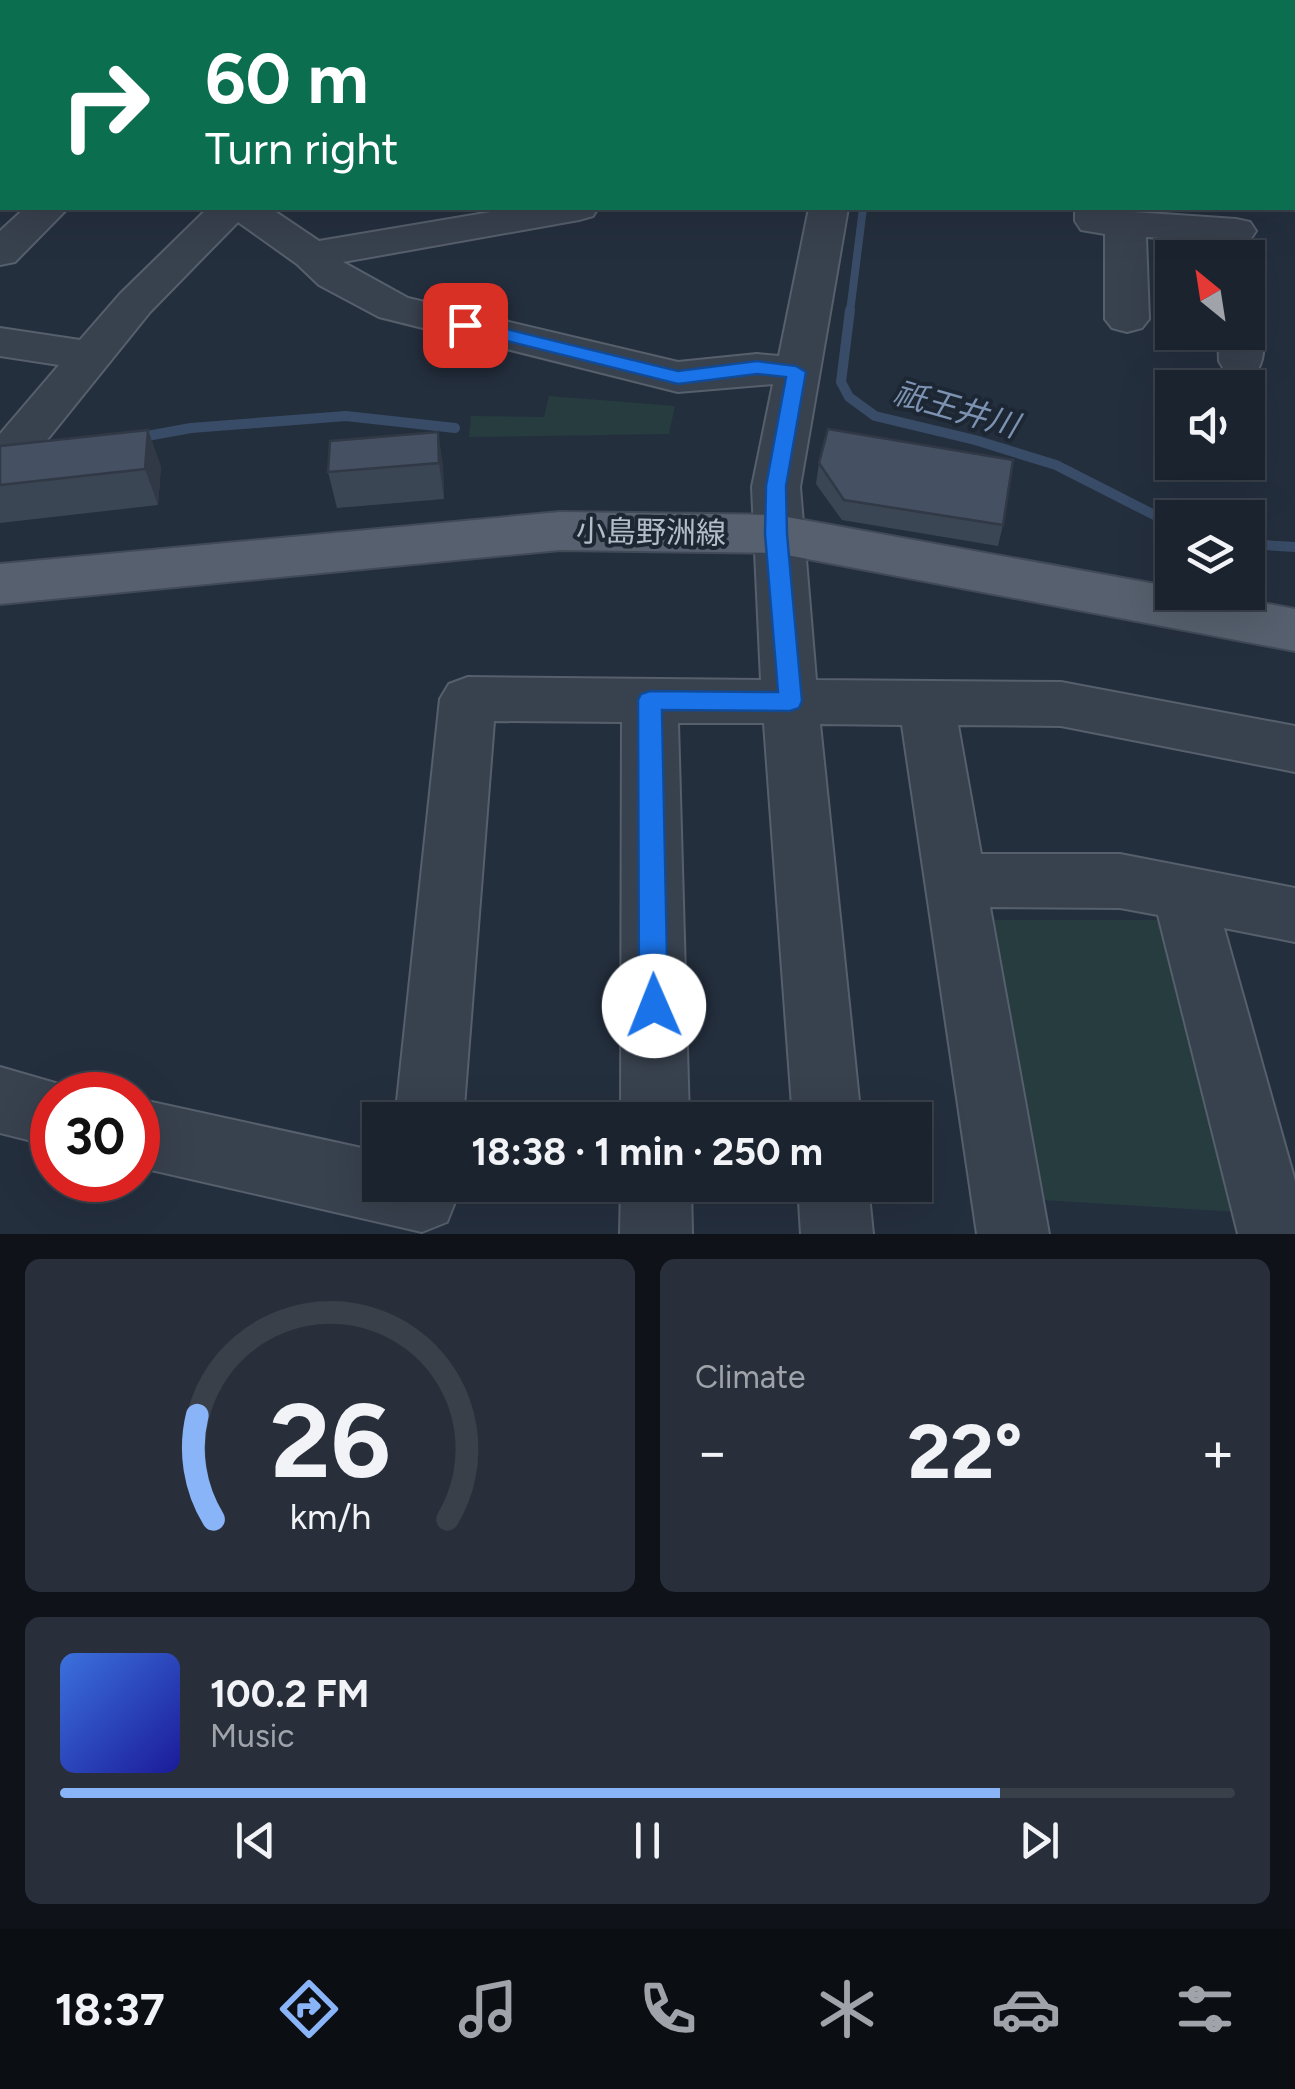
<!DOCTYPE html>
<meta charset="utf-8">
<style>
:root{--surface:#1b232e;--page:#282f3a;--text:#f1f3f6;--muted:#a0a4aa;--line:#39404a;--accent:#8ab4f8}
body{margin:0;font-family:Figtree,"Noto Sans JP",sans-serif;background:var(--page);color:var(--text);height:100vh;display:flex;flex-direction:column;font-size:38px;white-space:nowrap}
*{box-sizing:border-box;margin:0}
p{font-size:32px;color:var(--muted)}
.icon{flex:none;width:55px;height:55px;fill:none;stroke:currentColor;stroke-width:2;stroke-linecap:round;stroke-linejoin:round}
.map{position:relative;height:1234px;overflow:hidden}
.drawer{display:flex;flex-direction:column;gap:25px;padding:25px;background:#0f1319;flex:1}
.drawer>*{flex:none}
.guide{position:absolute;left:0px;top:0px;width:1295px;height:210px;box-shadow:0 10px 40px #0002,0 0 0 2px var(--line);background:#0b6e4f;color:#fff;overflow:hidden}
.needle{width:65px;rotate:330deg}
.fabs{position:absolute;left:1155px;top:240px;display:grid;gap:20px}
.fabs a{display:grid;place-items:center;width:110px;height:110px;border-radius:0px;background:var(--surface);box-shadow:0 10px 40px #0002,0 0 0 2px var(--line);font-size:50px}
.speed{position:absolute;left:30px;top:1072px;display:flex;gap:20px;font-size:50px;font-weight:700;text-align:center}
.speed>*{display:grid;place-content:center;width:130px;height:130px;border-radius:50%;background:var(--surface);box-shadow:0 10px 40px #0002,0 0 0 2px var(--line);line-height:1}
.speed .limit{border:15px solid #d22;background:#fff;color:#111}
.pin{position:absolute;display:grid;place-items:center;width:85px;height:85px;color:#fff;margin:-42px;border-radius:20px;box-shadow:0 5px 15px #0006}
.me{position:absolute;width:110px;margin:-55px;rotate:359deg;stroke-linejoin:round;filter:drop-shadow(0 0 8px #0008)}
.turn{display:flex;align-items:center;gap:35px;height:210px;padding:0 40px;font-size:45px}
.turn .icon{width:130px;height:130px;stroke-width:2.5}
.turn b{display:block;font-size:70px;line-height:85px}
.big{font-size:75px;font-weight:700;line-height:1.1}
.drawer .widget{flex:1;display:flex;flex-direction:column;justify-content:center;gap:15px;min-width:0;padding:0 35px;border-radius:15px;background:var(--page)}
.drawer .dial{align-items:center;gap:0}
.dial svg{height:260px;overflow:visible;fill:none;stroke:var(--line);stroke-width:7;stroke-linecap:round;text-anchor:middle}
.dial text{fill:var(--text);stroke:none}
.song{display:flex;align-items:center;gap:30px}
.cover{width:120px;height:120px;border-radius:15px;background:linear-gradient(135deg,hsl(220 70% 55%),hsl(240 70% 35%))}
.played{height:10px;border-radius:5px;background:linear-gradient(90deg,var(--accent) 80%,var(--line) 80%)}
.keys{display:flex;justify-content:space-around;direction:ltr}
.heat{display:flex;justify-content:space-between;align-items:center;font-size:55px;direction:ltr}
.drawer .tiles{flex:1;display:grid;gap:25px;grid-template-columns:1fr 1fr}
.widget:last-child{grid-column:span 2}
.trip{position:absolute;left:362px;top:1102px;width:570px;height:100px;border-radius:0px;background:var(--surface);box-shadow:0 10px 40px #0002,0 0 0 2px var(--line);font-weight:700;line-height:100px;text-align:center}
.dock{display:flex;height:160px;justify-content:space-around;align-items:center;background:#0b0e12;color:var(--muted)}
.dock .icon{width:70px;height:70px}
.dock .selected{color:var(--accent)}
.dock b{font-size:45px;color:var(--text)}
.map>svg:first-child{display:block}
.green{fill:#263c3f}
.lines{fill:none;stroke-linecap:round;stroke-linejoin:round}
.stream-far1{stroke:#394c67;stroke-width:8}
.stream{stroke:#394c67;stroke-width:10}
.minor-casing{stroke:#565f6c;stroke-width:4}
.major-casing{stroke:#414a57;stroke-width:4}
.minor{fill:#38414e;fill-rule:evenodd}
.major{fill:#56606e;fill-rule:evenodd}
.wall{fill:#3b4654}
.shaded-wall{fill:#303945}
.building{fill:#455162;stroke:#303945;stroke-width:2.5}
.route{fill:#1a73e8;stroke:#114b97;stroke-width:2.5}
.labels{text-anchor:middle;dominant-baseline:central;stroke-width:8;stroke-linejoin:round;paint-order:stroke}
.street-label{font-size:30px;fill:#b4bcc9;stroke:#1d2633}
.water-label{font-size:32px;font-style:italic;fill:#7c92b1;stroke:#1d2633}
</style>
<div class="map">
<svg width="1295" height="1234" viewBox="0 0 1295 1234">
<rect width="100%" height="100%" fill="#242f3e"/>
<g class="green">
<path d="M272,0H670L672,2H267Z"/>
<path d="M549,396L675,406L669,434L469,437L471,416L544,417Z"/>
<path d="M994,920H1172L1238,1212L1042,1200Z"/>
</g>
<g class="lines">
<path class="stream-far1" d="M850,312L863,208"/>
<g class="stream">
<path d="M850,310L841,382L849,397L875,416L975,440L1056,465L1172,524"/>
<path d="M136,438L191,428L346,416L455,428"/>
<path d="M1248,544L1295,547"/>
</g>
<defs>
<g id="minor">
<path d="M168,0H203L205,2H170Z"/>
<path d="M743,0H777L779,2H745Z"/>
<path d="M799,0H833L835,2H801Z"/>
<path d="M851,0H885V2H852Z"/>
<path d="M1067,0H1101V2H1068Z"/>
<path d="M1195,0H1229L1230,2H1197Z"/>
<rect x="1292" y="58" width="3" height="22"/>
<rect x="0" y="148" width="2" height="23"/>
<path d="M25,208H68L15,262L0,265V231Z"/>
<path d="M208,208H270L319,241L514,208H598L593,216L579,220L343,262L408,298L678,362L757,354L779,356L809,208H848L800,487L816,680L1061,682L1295,726V772L1061,726L958,725L981,854H1120L1295,888V942L1224,928L1295,1181V1234H1238L1158,915L1120,908L990,907L1049,1234H977L902,725L820,724L861,1120H793L764,723H678L689,1120H621L622,722L494,721L463,1120H395L440,699L449,684L468,677L761,680L752,487L773,384L678,392L379,317L319,285L297,264L238,222L150,312L30,461L13,466L0,462V434L59,365L0,356V328L80,340L120,294Z"/>
<path d="M1075,208L1236,219L1250,222L1256,231L1250,240L1236,243L1146,237L1149,319L1142,328L1127,332L1112,328L1105,319V234L1081,230L1075,221Z"/>
<path d="M1248,320L1255,322C1265,337 1266,357 1257,371L1241,375L1225,371L1219,361L1218,332H1248Z"/>
<path d="M0,1067L76,1089L78,1095H52V1146L0,1133Z"/>
<path d="M138,1099L380,1152V1185H452L457,1197L447,1222L422,1232L138,1167Z"/>
<path d="M621,1185H691L692,1234H620Z"/>
<path d="M798,1185H868L873,1234H801Z"/>
</g>
<path id="major" d="M560,512L776,515L1172,587V592H1204L1295,609V651L776,553L560,550L0,604V564Z"/>
</defs>
<use href="#minor" class="minor-casing"/>
<use href="#major" class="major-casing"/>
<use href="#minor" class="minor"/>
<use href="#major" class="major"/>
</g>
<g class="wall">
<path d="M438,432L443,468L444,499L337,508L328,472Z"/>
<path d="M0,446L161,466L158,505L0,523Z"/>
<path d="M819,463L1003,525L998,546L842,520L816,484Z"/>
</g>
<g class="shaded-wall">
<path d="M148,430L161,466L158,505L145,469Z"/>
<path d="M438,432L443,468L444,499L439,463Z"/>
</g>
<g class="building">
<path d="M828,429L1013,460L1003,525L844,500L819,463Z"/>
<path d="M148,430L145,469L0,485V446Z"/>
<path d="M438,432L439,463L328,472L330,441Z"/>
</g>
<path class="route" d="M465,319L678,371L757,361L796,366L806,372L786,486L787,534L802,701L799,708L790,711L662,710L668,1006L663,1015L654,1019L644,1015L639,1006L638,700L641,694L650,691L778,692L765,534L766,486L786,377L757,374L678,384L459,329V321Z"/>
<g class="labels">
<g class="street-label">
<text transform="translate(651 532) rotate(1)">小島野洲線</text>
</g>
<g class="water-label">
<text transform="translate(956 409) rotate(16)">祇王井川</text>
</g>
</g>
</svg>
<div class="fabs">
<a><svg class="needle" viewBox="-14 -14 28 28"><path d="M0-13l5 13h-10z" fill="#e53935"/><path d="M0 13l5-13h-10z" fill="#a0a4aa"/></svg></a>
<a><svg class="icon" aria-label="sound" viewBox="0 0 24 24"><path d="M4 9h4l5-4v14l-5-4H4zM17 9q2 3 0 6"/></svg></a>
<a><svg class="icon" aria-label="layers" viewBox="0 0 24 24"><path d="M12 4l9 5-9 5-9-5zM3 14l9 5 9-5"/></svg></a>
</div>
<div class="speed"><div class="limit">30</div></div>
<div class="pin" style="left:465px;top:325px;background:#d93025"><svg class="icon" aria-label="arrive" viewBox="0 0 24 24"><path d="M6 21V4h12l-3 4 3 4H6"/></svg></div>
<svg class="me" style="left:654px;top:1006px" viewBox="-20 -20 40 40"><circle r="19" fill="#fff"/><path d="M0-13L10 11 0 6-10 11z" fill="#1a73e8"/></svg>
<div class="trip">18:38 · 1 min · 250 m</div>
<div class="guide">
<div class="turn"><svg class="icon" aria-label="right" viewBox="0 0 24 24"><path d="M7 20v-9h11M14 6l5 5-5 5"/></svg><div><b>60 m</b>Turn right</div></div>
</div>
</div>
<section class="drawer">
<div class="tiles">
<div class="widget dial"><svg viewBox="0 0 100 80">
<path d="M14 69A42 42 0 1 1 86 69"/>
<path d="M14 69A42 42 0 0 1 9 37" stroke="#8ab4f8"/>
<text x="50" y="56" font-size="32" font-weight="700">26</text>
<text x="50" y="72" font-size="11">km/h</text>
</svg></div>
<div class="widget"><p>Climate</p>
<div class="heat"><a>−</a><b class="big">22°</b><a>+</a></div>
</div>
<div class="widget">
<div class="song"><i class="cover"></i><div><b>100.2 FM</b><p>Music</p></div></div>
<div class="played"></div>
<div class="keys"><svg class="icon" aria-label="previous" viewBox="0 0 24 24"><path d="M18 5L8 12l10 7zM5 5v14"/></svg><svg class="icon" aria-label="pause" viewBox="0 0 24 24"><path d="M8 5v14M16 5v14"/></svg><svg class="icon" aria-label="next" viewBox="0 0 24 24"><path d="M6 5l10 7-10 7zM19 5v14"/></svg></div>
</div>
</div>
</section>
<nav class="dock">
<b>18:37</b>
<svg class="icon selected" aria-label="directions" viewBox="0 0 24 24"><path d="M12 3l9 9-9 9-9-9zM9 14v-3h6M13 9l2 2-2 2"/></svg>
<svg class="icon" aria-label="music" viewBox="0 0 24 24"><path d="M9 18V5l10-2v13"/><circle cx="6" cy="18" r="3"/><circle cx="16" cy="16" r="3"/></svg>
<svg class="icon" aria-label="phone" viewBox="0 0 24 24"><path d="M5 4h4l2 5-3 2q2 4 5 5l2-3 5 2v4C11 20 4 13 5 4z"/></svg>
<svg class="icon" aria-label="climate" viewBox="0 0 24 24"><path d="M12 3v18M4 7l16 10M4 17L20 7"/></svg>
<svg class="icon" aria-label="car" viewBox="0 0 24 24"><path d="M5 17H2v-5l4-1 3-4h7l3 4 3 1v5h-3M9 17h6M6 11h13"/><circle cx="7" cy="17" r="2"/><circle cx="17" cy="17" r="2"/></svg>
<svg class="icon" aria-label="filters" viewBox="0 0 24 24"><path d="M4 7h16M4 17h16"/><circle cx="9" cy="7" r="2"/><circle cx="15" cy="17" r="2"/></svg>
</nav>
